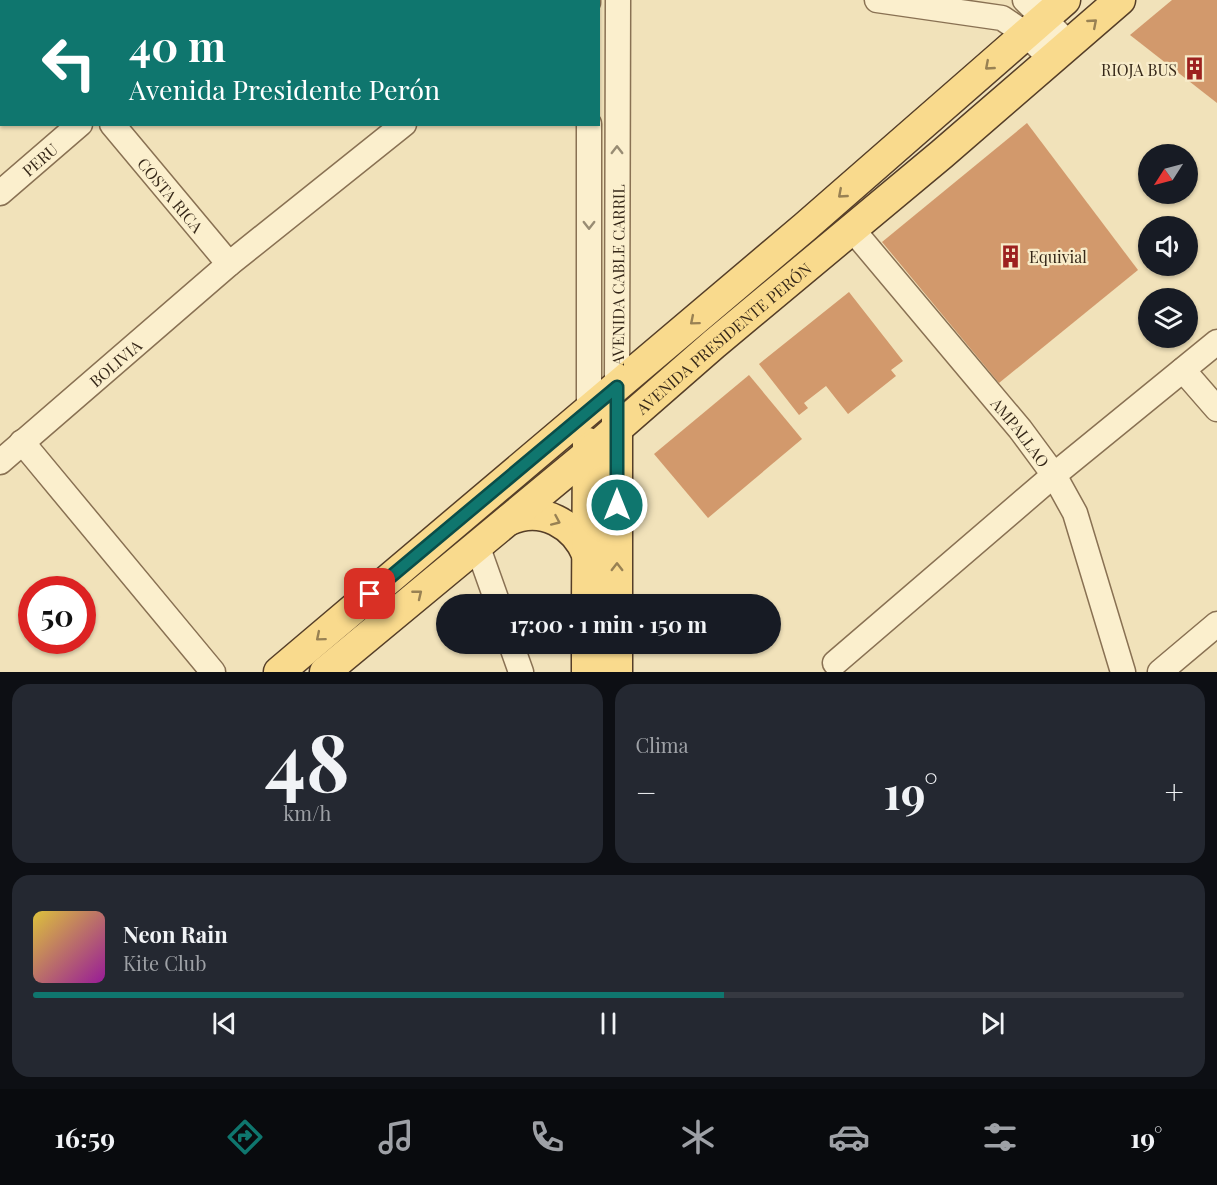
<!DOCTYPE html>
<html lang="es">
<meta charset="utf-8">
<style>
:root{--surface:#171b24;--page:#242831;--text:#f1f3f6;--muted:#9ea1a6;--line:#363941;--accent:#0f766e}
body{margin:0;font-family:"Playfair Display",serif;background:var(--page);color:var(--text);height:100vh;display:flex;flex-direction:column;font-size:22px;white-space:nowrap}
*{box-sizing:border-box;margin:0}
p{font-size:20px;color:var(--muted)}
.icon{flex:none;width:33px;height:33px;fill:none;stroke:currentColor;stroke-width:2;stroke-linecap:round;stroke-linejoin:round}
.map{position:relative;height:672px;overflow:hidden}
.sheet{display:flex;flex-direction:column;gap:12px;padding:12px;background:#0d0f14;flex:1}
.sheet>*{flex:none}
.top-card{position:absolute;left:0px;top:0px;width:600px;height:126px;box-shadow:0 2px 4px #0004;background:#0f766e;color:#fff;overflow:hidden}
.needle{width:39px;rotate:234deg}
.controls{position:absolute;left:1138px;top:144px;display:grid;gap:12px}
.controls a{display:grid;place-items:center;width:60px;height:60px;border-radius:50%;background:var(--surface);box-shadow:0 2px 4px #0004;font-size:30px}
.speed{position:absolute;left:18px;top:576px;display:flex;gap:12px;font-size:30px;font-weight:700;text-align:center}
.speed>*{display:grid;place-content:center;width:78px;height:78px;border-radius:50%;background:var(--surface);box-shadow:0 2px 4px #0004;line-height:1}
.speed .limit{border:9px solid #d22;background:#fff;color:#111}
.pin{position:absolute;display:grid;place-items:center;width:51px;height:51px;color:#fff;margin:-26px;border-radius:12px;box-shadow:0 3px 9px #0006}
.me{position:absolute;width:66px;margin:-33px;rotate:0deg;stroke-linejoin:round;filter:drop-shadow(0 0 4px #0008)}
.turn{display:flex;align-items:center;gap:21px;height:126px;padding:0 30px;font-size:27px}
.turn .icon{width:78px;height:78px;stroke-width:2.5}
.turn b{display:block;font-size:42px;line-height:51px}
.big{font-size:45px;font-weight:700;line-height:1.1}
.sheet .tile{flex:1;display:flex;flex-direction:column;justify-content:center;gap:9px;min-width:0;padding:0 21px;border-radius:18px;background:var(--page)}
.sheet .dial{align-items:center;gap:0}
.dial b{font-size:78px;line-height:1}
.song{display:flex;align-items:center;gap:18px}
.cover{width:72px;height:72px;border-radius:9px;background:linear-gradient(135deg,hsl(50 70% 55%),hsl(300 70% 35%))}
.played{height:6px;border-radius:3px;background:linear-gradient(90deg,var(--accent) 60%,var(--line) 60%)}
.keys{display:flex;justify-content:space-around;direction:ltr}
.heat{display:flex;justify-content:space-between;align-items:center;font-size:33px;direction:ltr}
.sheet .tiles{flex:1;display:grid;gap:12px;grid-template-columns:1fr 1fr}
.tile:last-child{grid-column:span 2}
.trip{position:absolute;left:436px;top:594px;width:345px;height:60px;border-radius:30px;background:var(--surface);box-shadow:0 2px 4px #0004;font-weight:700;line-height:60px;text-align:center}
.tab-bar{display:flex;height:96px;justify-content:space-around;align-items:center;background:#090b0e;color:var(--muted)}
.tab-bar .icon{width:42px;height:42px}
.tab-bar .active{color:var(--accent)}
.tab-bar b{font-size:27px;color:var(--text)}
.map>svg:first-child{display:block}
.building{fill:#d2996c}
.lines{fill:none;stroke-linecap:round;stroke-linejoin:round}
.minor-casing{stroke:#897153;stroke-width:27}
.major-casing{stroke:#553e28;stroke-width:33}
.minor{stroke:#fbefcd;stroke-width:24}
.major{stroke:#f9da8d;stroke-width:30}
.oneway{stroke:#988153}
.oneway2{stroke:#988c73}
.route-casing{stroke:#0a4d48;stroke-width:15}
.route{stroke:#0f766e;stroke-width:10}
.labels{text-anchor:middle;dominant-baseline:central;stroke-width:4.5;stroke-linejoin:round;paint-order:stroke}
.poi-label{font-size:16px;fill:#362819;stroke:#f8ecca;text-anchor:end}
.street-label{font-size:16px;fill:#362819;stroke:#f8ecca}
</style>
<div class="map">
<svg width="1217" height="672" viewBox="0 0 1217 672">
<rect width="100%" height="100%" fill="#f1e2ba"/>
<g class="building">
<path d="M1172,0H1217V103L1130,35Z"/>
<path d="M1027,123L1138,270L999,383L882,242Z"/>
<path d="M849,292L903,361L891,370L896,376L848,414L826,386L804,403L808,408L799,415L759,364Z"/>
<path d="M749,375L802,439L708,518L654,454Z"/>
</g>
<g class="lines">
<defs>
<g id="minor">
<path d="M7,0L9,2"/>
<path d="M329,0L331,2"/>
<path d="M588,0V2"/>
<path d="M877,0L1002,18L1026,34L1051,59"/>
<path d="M1025,0L1069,44"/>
<path d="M223,2L224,0"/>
<path id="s1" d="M112,124L229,264"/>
<path id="s2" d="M0,193L80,124"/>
<path id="s3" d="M852,229L1020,429L1054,475L1075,513L1123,672"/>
<path d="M1183,370L1217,409"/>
<path id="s4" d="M617,387L618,0"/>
<path d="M589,409V124"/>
<path d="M22,442L213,672"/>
<path id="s5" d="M0,462L229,264L404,124"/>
<path d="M477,545L498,604"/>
<path d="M511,644L521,672"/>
<path d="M835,663L1054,475L1217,342"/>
<path d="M1160,672L1217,624"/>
</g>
<g id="major">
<path d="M509,520C542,505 575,524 588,556"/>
<path d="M587,604L588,443"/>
<path d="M617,604V416"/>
<path d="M279,672L805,227L1065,0"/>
<path id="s6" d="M325,672L588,454L714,344L942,154L1120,0"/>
<path d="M587,672V644"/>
<path d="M617,672V644"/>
</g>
</defs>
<use href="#minor" class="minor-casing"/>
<use href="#major" class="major-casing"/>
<use href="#minor" class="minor"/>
<use href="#major" class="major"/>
</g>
<defs><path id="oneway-chevron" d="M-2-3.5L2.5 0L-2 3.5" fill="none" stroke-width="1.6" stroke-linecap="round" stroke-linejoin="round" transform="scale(1.5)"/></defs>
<g class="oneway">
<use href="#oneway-chevron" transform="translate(1093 23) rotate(-41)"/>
<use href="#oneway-chevron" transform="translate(989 66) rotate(139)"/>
<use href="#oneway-chevron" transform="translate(842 194) rotate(139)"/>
<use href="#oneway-chevron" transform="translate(694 321) rotate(140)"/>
<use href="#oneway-chevron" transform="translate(556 521) rotate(24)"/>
<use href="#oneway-chevron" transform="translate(617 567) rotate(-90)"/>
<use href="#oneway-chevron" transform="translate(418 594) rotate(-39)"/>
<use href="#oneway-chevron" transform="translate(320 637) rotate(140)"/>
</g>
<g class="oneway2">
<use href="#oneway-chevron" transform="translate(617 150) rotate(-90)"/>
<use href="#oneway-chevron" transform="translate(589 225) rotate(90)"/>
</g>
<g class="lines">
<defs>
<path id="route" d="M370,594L617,387V505"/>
</defs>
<use href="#route" class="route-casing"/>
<use href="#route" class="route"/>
</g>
<defs>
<symbol id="building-bare" viewBox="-9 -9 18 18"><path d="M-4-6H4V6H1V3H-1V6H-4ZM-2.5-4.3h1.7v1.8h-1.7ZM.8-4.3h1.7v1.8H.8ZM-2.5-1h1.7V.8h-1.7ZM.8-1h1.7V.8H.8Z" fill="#9c211f" stroke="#f8ecca" stroke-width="2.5" paint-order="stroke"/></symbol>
</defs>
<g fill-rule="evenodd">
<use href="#building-bare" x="1178" y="52" width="33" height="33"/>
<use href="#building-bare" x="994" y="240" width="33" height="33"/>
</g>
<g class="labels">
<g class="poi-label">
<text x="1177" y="69">RIOJA BUS</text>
<text x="1029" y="256" text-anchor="start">Equivial</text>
</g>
<g class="street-label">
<text stroke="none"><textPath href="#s2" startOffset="52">PERU</textPath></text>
<text stroke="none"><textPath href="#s1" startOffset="92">COSTA RICA</textPath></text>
<text stroke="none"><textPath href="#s4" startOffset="112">AVENIDA CABLE CARRIL</textPath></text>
<text stroke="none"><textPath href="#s6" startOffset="520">AVENIDA PRESIDENTE PERÓN</textPath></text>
<text stroke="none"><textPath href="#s5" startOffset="152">BOLIVIA</textPath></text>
<text stroke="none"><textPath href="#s3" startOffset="264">AMPALLAO</textPath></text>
</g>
</g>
</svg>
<div class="controls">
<a><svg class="needle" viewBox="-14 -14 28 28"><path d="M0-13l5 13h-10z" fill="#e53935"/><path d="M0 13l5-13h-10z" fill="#9ea1a6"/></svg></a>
<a><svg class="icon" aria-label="sound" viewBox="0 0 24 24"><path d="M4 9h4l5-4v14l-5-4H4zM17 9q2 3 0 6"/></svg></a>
<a><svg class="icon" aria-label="layers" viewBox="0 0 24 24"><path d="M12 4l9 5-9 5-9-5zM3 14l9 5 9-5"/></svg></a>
</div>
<div class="speed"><div class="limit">50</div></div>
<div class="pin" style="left:370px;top:594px;background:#d93025"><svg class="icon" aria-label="arrive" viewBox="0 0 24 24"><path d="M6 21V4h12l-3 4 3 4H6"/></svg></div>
<svg class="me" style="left:617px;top:505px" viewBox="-20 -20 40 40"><circle r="17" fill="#0f766e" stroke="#fff" stroke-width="3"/><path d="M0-11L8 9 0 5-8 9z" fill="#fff"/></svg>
<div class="trip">17:00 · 1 min · 150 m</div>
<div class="top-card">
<div class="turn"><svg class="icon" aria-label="left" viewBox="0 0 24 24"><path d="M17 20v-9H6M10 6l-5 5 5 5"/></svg><div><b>40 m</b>Avenida Presidente Perón</div></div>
</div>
</div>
<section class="sheet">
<div class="tiles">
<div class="tile dial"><b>48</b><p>km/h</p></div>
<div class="tile"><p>Clima</p>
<div class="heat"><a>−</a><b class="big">19°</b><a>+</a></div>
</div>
<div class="tile">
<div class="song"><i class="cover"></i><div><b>Neon Rain</b><p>Kite Club</p></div></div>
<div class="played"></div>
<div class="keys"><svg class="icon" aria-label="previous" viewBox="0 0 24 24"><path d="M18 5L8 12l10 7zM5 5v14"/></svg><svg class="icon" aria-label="pause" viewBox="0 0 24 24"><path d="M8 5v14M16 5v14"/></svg><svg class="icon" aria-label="next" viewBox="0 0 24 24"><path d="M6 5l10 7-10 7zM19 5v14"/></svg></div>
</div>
</div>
</section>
<nav class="tab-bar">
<b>16:59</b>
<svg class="icon active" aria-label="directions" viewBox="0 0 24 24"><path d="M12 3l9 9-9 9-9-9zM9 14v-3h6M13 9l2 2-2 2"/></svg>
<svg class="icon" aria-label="music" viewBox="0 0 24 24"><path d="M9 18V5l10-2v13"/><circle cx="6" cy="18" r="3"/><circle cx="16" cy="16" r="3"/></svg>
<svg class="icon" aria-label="phone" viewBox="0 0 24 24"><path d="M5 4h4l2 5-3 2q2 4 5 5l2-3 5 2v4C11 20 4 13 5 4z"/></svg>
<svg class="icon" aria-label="climate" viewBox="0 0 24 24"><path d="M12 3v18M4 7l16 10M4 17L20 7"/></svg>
<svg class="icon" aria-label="car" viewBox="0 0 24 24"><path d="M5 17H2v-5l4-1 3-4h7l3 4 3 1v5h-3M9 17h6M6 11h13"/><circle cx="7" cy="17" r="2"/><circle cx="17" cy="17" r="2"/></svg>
<svg class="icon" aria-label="filters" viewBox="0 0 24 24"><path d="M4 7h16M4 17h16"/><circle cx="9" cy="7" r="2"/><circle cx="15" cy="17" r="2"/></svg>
<b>19°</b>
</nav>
